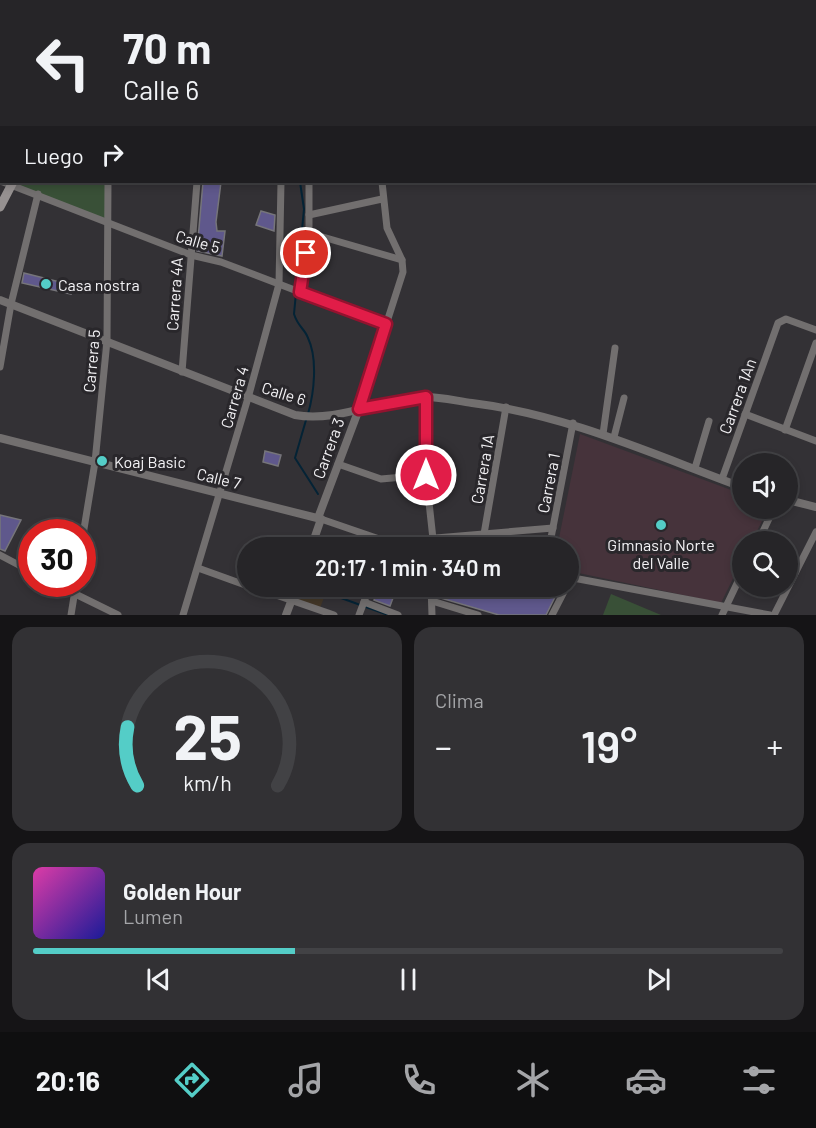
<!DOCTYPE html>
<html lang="es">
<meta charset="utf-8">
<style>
:root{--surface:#262528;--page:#323134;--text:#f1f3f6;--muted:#a4a5a8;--line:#424245;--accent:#54cdc7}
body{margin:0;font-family:Barlow,sans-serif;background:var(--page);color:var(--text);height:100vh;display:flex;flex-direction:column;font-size:22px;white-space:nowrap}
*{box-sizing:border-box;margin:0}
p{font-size:20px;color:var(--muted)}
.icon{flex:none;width:33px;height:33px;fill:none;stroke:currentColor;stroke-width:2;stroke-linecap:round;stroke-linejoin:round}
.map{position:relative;height:615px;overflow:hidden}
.sheet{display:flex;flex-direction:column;gap:12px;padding:12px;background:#151416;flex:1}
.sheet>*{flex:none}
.top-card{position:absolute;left:0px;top:0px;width:816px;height:183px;box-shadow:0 3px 9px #0003,0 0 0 2px var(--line);background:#262528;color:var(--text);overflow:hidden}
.controls{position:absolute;left:732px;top:453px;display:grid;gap:12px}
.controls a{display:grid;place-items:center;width:66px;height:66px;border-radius:50%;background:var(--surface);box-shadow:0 3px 9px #0003,0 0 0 2px var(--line);font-size:30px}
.speed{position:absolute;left:18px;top:519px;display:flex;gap:12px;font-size:30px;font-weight:700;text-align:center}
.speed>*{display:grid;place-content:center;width:78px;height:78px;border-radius:50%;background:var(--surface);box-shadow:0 3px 9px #0003,0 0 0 2px var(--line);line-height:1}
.speed .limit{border:9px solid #d22;background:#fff;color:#111}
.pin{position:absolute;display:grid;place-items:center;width:51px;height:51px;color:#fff;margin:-26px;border:3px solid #fff;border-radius:50%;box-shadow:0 2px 6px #0007}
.me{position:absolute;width:66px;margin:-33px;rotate:0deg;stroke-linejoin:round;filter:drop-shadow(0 0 4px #0008)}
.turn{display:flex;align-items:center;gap:21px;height:126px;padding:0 24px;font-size:27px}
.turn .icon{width:78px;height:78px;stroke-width:2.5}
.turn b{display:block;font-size:42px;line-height:51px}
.then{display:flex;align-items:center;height:57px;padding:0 24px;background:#0003;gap:12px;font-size:22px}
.big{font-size:45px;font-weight:600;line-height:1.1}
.sheet .tile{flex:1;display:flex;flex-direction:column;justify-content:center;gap:9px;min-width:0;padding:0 21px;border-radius:18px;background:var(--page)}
.sheet .dial{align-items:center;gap:0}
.dial svg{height:156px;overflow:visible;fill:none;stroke:var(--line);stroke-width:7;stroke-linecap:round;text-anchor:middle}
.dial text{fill:var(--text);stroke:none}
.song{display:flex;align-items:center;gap:18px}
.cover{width:72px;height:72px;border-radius:9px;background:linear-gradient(135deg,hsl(320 70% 55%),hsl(240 70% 35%))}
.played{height:6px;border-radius:3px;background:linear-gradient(90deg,var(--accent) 35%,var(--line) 35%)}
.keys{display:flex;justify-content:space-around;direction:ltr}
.heat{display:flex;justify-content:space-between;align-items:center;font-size:33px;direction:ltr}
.sheet .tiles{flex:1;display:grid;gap:12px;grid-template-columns:1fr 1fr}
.tile:last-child{grid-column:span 2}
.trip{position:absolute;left:237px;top:537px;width:342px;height:60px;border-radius:30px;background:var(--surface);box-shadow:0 3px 9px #0003,0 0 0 2px var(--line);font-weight:600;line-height:60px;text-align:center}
.tabs{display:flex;height:96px;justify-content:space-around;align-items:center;background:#0f0f10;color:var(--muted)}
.tabs .icon{width:42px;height:42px}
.tabs .on{color:var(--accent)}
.tabs b{font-size:27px;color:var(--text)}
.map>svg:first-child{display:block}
.commercial{fill:#433728}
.education{fill:#46333b}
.green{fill:#395037}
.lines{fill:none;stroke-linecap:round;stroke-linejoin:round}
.stream{stroke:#042335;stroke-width:2}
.building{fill:#5f588c;stroke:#76757a;stroke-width:1.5}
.minor{stroke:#726f6f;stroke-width:7}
.tertiary{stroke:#726f6f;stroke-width:8}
.secondary{stroke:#969191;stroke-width:9}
.route-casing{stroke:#92132f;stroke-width:15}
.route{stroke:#e11d48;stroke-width:10}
.poi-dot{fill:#54cdc7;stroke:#29272b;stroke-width:2}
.labels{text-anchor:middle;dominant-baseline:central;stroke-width:6;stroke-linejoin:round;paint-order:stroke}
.street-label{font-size:16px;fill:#f4f3f6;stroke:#29272b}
.poi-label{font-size:16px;fill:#f4f3f6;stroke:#29272b;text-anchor:start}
</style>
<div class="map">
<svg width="816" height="615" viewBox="0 0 816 615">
<rect width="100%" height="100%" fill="#333135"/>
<path class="commercial" d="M300,587H328L320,608L295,599Z"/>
<path class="education" d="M580,434L742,494V508L768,509L752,541L742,542V560L721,603L569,571L568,548H557Z"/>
<g class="green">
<path d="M4,182H108L109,223Z"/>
<path d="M611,594L661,615H603Z"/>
</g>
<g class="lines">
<g class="stream">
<path d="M290,2L291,0"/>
<path d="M300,182L304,209L294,314C298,327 305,329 308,338C318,359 314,393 308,414"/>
<path d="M306,420L295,458L318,494"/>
<path d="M330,594L388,615"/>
</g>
</g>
<g class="building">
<path d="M203,182H221L216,222L217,231H225L222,256L197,251Z"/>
<path d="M261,211L275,215L274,231L256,225Z"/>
<path d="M24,273L72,285L71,294L22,283Z"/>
<path d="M265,451L281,455L278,466L263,462Z"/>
<path d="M0,515L21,520L5,551L0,549Z"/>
<path d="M437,586H557L559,589L546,615H499L437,597Z"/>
<path d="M377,592L393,598L390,606L374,600Z"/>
</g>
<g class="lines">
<g class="minor">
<path d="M149,0L157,2"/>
<path d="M124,2V0"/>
<path d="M215,2L216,0"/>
<path d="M0,89L2,90"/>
<path d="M3,182L191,255L221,262L386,325"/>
<path d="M309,215L382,199"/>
<path d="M309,233L402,260"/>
<path d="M300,292L309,233V182"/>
<path d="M0,367L11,304L38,194"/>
<path d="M182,372L197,182"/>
<path d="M426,397V475L434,548"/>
<path d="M359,409L403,272L402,260L387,228L382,182"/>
<path d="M745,414L816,441"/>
<path d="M785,430L816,343"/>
<path d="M603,434L615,348"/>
<path d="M614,437L624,398"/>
<path d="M338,464L381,479L426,475"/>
<path d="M695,468L709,421"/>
<path d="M722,479L778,323L786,319L816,330"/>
<path d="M321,519L388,542L553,528"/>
<path d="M484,534L506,407"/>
<path d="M82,541L95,462L107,341L108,182"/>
<path d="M758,542L774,508"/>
<path d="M434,544L447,548"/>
<path d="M549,548L573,423"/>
<path d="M0,555L32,572"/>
<path d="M198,568L248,586"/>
<path d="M568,577L770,615"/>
<path d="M55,584L118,615"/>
<path d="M250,586L334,615"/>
<path d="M431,586L432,615"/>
<path d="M432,601L478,615"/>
<path d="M364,602L398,615"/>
<path d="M71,615L76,584"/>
<path d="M183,615L248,398L279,284L281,182"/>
<path d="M359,615L370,586"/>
<path d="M552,615L567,586"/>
<path d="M722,615L742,573"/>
<path d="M774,615L816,532"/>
</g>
<g class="tertiary">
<path d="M0,300L295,415C338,423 383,398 426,397C441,397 457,401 472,403C568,415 652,454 742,487"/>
<path d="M0,438L321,519L311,548"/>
<path d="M788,500L816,507"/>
<path d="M318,518L359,409"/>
<path d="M286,615L297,586"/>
</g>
<g class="secondary">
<path d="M71,2L72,0"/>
<path d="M0,167L2,165"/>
<path d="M0,207L13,182"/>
</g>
</g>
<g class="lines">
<defs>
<path id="route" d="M306,253L300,292L386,324L359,409L426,397V475"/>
</defs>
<use href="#route" class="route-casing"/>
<use href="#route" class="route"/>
</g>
<g class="poi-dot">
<circle cx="46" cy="284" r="6"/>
<circle cx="102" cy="461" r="6"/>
<circle cx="661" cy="525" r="6"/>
</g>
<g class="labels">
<g class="street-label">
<text transform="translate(198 241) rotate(16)">Calle 5</text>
<text transform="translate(174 294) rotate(-86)">Carrera 4A</text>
<text transform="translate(91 361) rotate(-85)">Carrera 5</text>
<text transform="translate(284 393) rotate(17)">Calle 6</text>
<text transform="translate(737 396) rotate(-70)">Carrera 1An</text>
<text transform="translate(234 397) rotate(-74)">Carrera 4</text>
<text transform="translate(328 448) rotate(-70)">Carrera 3</text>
<text transform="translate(482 469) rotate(-80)">Carrera 1A</text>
<text transform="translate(219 478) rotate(14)">Calle 7</text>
<text transform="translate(548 483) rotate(-79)">Carrera 1</text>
</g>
<g class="poi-label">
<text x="58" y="284">Casa nostra</text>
<text x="114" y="461">Koaj Basic</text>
<text x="661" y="544" text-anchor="middle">Gimnasio Norte<tspan x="661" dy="18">del Valle</tspan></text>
</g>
</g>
</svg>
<div class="controls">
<a><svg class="icon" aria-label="sound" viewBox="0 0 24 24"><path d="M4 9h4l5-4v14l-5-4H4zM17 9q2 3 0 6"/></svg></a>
<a><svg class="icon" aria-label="search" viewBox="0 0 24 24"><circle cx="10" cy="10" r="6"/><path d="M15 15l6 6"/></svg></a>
</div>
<div class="speed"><div class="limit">30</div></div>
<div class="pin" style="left:306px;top:253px;background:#d93025"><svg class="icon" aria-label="arrive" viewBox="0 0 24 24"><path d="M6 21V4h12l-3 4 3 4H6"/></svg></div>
<svg class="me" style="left:426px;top:475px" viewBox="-20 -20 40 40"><circle r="17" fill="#e11d48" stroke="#fff" stroke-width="3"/><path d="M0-11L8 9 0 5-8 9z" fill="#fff"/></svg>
<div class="trip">20:17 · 1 min · 340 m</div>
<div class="top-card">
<div class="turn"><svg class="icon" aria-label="left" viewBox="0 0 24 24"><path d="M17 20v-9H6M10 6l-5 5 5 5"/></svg><div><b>70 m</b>Calle 6</div></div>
<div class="then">Luego<svg class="icon" aria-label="right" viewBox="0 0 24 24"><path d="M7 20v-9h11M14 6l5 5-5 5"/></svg></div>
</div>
</div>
<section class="sheet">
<div class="tiles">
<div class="tile dial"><svg viewBox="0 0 100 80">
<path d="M14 69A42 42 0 1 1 86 69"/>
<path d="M14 69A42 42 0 0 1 9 39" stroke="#54cdc7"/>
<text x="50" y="56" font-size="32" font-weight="700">25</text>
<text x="50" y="72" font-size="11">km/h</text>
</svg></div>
<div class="tile"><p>Clima</p>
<div class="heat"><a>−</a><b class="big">19°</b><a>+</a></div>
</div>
<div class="tile">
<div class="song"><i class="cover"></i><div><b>Golden Hour</b><p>Lumen</p></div></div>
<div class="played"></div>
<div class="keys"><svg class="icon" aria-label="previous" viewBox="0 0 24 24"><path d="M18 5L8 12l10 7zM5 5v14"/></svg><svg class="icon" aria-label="pause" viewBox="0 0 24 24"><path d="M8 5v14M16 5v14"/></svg><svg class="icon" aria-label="next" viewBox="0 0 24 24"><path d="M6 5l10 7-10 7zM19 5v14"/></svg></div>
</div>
</div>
</section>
<nav class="tabs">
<b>20:16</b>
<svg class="icon on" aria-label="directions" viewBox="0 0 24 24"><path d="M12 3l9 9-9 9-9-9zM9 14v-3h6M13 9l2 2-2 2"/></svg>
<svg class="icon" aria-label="music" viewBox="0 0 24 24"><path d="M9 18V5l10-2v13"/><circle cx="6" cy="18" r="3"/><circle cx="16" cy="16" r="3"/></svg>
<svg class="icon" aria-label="phone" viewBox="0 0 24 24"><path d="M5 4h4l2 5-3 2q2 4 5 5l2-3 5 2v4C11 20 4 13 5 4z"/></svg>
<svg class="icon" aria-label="climate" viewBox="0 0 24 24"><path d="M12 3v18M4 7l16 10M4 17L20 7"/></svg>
<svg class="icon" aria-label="car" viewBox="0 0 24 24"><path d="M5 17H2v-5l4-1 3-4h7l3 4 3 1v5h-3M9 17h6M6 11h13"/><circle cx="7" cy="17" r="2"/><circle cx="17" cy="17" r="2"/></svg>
<svg class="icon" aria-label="filters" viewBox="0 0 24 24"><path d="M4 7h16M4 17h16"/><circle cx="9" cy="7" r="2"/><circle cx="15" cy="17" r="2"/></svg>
</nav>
